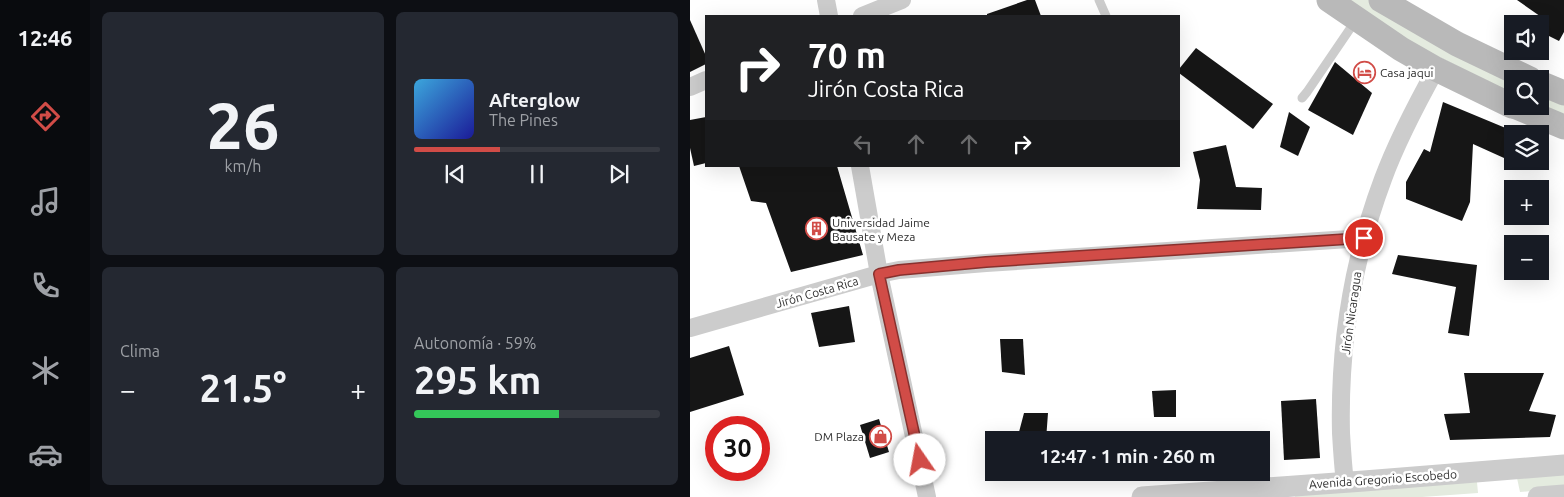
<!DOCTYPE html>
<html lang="es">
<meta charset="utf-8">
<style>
:root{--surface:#171b24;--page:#242831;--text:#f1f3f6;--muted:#9ea1a6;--line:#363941;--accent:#d14c47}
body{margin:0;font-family:Ubuntu,sans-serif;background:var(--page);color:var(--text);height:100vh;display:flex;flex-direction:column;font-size:19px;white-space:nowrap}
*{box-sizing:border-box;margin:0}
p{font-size:16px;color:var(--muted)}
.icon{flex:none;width:28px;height:28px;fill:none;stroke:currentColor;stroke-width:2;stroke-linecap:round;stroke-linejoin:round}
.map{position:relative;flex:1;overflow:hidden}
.panel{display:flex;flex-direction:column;gap:12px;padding:12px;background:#0d0f14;width:600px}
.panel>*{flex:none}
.guide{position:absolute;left:15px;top:15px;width:475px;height:152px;border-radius:0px;box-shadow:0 5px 20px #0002;background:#202124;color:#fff;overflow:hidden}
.fabs{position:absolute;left:814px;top:15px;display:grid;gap:10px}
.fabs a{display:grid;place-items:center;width:45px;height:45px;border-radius:0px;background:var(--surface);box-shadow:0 5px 20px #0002;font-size:25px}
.speed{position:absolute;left:15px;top:416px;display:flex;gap:10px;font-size:25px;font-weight:700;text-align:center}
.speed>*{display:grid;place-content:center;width:65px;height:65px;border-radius:50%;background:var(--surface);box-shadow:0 5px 20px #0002;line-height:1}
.speed .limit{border:8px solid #d22;background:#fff;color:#111}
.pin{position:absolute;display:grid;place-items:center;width:42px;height:42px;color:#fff;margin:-21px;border:2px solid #fff;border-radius:50%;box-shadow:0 1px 5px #0007}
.me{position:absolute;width:55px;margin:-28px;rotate:348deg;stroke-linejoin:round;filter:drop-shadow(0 0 4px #0008)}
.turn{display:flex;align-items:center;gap:18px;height:105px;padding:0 20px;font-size:22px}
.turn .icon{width:65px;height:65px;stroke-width:2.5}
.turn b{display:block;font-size:35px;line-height:42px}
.lanes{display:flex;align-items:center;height:48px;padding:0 20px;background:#0003;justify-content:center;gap:25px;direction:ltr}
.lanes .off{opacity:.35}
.big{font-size:38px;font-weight:700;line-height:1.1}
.panel .card{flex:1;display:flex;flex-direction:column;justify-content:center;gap:8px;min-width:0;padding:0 18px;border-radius:8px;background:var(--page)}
.panel .dial{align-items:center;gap:0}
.dial b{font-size:65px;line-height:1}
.song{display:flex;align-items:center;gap:15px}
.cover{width:60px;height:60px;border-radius:8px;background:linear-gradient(135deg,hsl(200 70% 55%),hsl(240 70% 35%))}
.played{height:5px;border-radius:2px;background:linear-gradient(90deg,var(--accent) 35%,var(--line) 35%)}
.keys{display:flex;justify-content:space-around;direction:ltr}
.heat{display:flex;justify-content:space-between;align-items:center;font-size:28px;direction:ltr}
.charge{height:8px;border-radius:4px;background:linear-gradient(90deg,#34c759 59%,var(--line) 0)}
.panel .tiles{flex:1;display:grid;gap:12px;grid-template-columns:repeat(2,1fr)}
.trip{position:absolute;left:295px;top:431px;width:285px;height:50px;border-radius:0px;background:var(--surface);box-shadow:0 5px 20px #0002;font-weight:700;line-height:50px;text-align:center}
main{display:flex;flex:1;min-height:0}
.tab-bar{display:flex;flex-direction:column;width:90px;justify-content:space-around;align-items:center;background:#090b0e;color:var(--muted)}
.tab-bar .icon{width:35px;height:35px}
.tab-bar .active{color:var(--accent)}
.tab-bar b{font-size:22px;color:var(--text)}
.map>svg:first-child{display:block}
.green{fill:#e4ebdf}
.building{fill:#161616}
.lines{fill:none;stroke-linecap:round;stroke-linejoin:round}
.service{stroke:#ccc;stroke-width:9}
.minor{stroke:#ccc;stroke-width:18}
.tertiary{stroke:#ccc;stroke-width:21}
.secondary{stroke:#b9b9b9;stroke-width:25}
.route-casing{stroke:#88312e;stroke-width:12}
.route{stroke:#d14c47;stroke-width:9}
.labels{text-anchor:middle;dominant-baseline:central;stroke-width:5;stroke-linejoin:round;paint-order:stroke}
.poi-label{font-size:12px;fill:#2f2f2f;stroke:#fff;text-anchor:start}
.street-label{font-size:12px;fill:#2f2f2f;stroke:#fff}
</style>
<main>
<nav class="tab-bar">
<b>12:46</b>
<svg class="icon active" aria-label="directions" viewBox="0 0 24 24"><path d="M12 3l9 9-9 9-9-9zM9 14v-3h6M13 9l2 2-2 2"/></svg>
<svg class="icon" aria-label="music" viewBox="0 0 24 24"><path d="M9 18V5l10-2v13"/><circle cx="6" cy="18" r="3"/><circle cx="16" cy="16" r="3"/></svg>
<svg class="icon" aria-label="phone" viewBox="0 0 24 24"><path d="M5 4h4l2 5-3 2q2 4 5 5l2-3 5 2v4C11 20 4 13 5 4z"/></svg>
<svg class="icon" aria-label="climate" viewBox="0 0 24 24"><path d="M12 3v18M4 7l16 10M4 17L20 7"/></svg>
<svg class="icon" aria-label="car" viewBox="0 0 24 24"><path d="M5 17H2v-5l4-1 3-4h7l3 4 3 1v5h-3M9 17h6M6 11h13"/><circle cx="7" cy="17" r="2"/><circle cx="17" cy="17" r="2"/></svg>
</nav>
<section class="panel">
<div class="tiles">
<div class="card dial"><b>26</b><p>km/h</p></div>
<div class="card">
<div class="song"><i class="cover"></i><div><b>Afterglow</b><p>The Pines</p></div></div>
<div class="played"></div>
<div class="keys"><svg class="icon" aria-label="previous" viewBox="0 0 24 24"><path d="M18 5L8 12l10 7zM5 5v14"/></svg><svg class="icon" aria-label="pause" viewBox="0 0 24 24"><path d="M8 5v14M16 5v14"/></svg><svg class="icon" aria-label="next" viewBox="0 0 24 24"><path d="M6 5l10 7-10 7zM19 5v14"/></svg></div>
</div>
<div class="card"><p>Clima</p>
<div class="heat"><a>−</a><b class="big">21.5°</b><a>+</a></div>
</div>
<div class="card"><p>Autonomía · 59%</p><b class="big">295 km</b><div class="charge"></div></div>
</div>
</section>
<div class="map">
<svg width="874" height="497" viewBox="0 0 874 497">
<rect width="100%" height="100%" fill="#fff"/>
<g class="green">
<path d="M656,0H695L822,79V93L727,46Z"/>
<path d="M850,82L874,90V114L850,105Z"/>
<path d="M874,474V488L830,492L827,478Z"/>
<path d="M787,482L788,493L732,497H605V492Z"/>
</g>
<g class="building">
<path d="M337,0H345L351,16H297V14Z"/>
<path d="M827,0H874V32L869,41L851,32L857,21Z"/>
<path d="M0,20L16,56V64L0,72Z"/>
<path d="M506,48L583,104L563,129L489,73V69Z"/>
<path d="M645,62L682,93L663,135L618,110Z"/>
<path d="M753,102L818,129L814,158L783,144L780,202L772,221L716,199V182L734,149L740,152Z"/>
<path d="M599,112L620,127L608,156L590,147Z"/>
<path d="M16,117V163L4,166L0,148V120Z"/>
<path d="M536,145L546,187L572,188L571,210L507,209L510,180L503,152Z"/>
<path d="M49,166H147L173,255L101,272L76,203L61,201Z"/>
<path d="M708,255L787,265L779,336L758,333L766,287L702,274Z"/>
<path d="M159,306L165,342L129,347L121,313Z"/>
<path d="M310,339H333L335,375L312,372Z"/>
<path d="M39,346L54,395L0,412V358Z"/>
<path d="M774,373H854L839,411L866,415L860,437L760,440L754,414L780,413Z"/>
<path d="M486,390V417H464L462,391Z"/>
<path d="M626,399L630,458L594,460L591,401Z"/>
<path d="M334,413H358L356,440H344V432H329Z"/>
<path d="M189,419L199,452L180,458L170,425Z"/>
</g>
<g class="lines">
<g class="service">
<path d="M409,0L416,16"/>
<path d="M612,98L617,92L666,20"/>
</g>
<g class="minor">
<path d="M136,0L139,16"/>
<path d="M172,16L212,0"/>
<path d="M0,87L16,80"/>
<path d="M170,166L189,274L237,497"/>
<path d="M0,328L189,274L209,270L296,263L674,238"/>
<path d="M655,483C653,466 652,450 651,433C649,347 663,259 693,179C707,141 726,105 746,69"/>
</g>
<g class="tertiary">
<path d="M452,497L674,481L874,465"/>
<path d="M848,497L874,495"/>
</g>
<g class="secondary">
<path d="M639,0L711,49L746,69L822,106"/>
<path d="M691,0L767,44L840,79"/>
<path d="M850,83L874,93"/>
<path d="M824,106L874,127"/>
</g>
</g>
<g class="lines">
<defs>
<path id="route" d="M230,460L189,274L209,270L296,262L674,238"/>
</defs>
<use href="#route" class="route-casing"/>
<use href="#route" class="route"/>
</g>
<defs>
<symbol id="hotel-ring" viewBox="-11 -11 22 22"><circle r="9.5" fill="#fff" stroke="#d14c47" stroke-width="1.5"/><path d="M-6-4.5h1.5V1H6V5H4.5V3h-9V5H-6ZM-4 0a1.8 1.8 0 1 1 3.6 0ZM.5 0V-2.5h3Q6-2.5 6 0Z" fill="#d14c47"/></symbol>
<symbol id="building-ring" viewBox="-11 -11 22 22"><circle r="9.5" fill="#fff" stroke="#d14c47" stroke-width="1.5"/><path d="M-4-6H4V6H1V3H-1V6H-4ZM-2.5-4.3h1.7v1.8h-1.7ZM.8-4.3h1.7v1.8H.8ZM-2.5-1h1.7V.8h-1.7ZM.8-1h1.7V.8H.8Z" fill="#d14c47"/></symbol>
<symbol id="shop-ring" viewBox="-11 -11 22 22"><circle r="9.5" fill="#fff" stroke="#d14c47" stroke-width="1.5"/><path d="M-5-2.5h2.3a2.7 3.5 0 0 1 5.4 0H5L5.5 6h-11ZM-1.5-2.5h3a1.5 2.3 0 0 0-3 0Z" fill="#d14c47"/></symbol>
</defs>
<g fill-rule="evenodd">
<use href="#hotel-ring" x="662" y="60" width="25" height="25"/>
<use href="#building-ring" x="114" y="216" width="25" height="25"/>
<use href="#shop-ring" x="178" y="424" width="25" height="25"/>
</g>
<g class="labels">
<g class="poi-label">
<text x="690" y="72">Casa jaqui</text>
<text x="142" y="222">Universidad Jaime<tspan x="142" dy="14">Bausate y Meza</tspan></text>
<text x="174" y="436" text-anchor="end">DM Plaza</text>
</g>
<g class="street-label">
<text transform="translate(127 292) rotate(-16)">Jirón Costa Rica</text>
<text transform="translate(661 313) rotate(-82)">Jirón Nicaragua</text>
<text transform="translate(693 479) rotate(-4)">Avenida Gregorio Escobedo</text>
</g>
</g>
</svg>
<div class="fabs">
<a><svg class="icon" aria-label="sound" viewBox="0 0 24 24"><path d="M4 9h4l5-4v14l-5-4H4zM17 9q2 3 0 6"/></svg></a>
<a><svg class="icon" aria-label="search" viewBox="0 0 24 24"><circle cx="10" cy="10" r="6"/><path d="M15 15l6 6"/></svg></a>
<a><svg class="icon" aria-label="layers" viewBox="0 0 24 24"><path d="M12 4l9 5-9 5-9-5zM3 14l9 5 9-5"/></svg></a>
<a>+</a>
<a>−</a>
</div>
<div class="speed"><div class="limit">30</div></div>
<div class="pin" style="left:674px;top:238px;background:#d93025"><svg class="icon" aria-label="arrive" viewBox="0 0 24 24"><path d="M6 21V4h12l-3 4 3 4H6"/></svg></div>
<svg class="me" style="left:230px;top:460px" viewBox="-20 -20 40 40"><circle r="19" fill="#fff"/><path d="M0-13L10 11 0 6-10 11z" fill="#d14c47"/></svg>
<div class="trip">12:47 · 1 min · 260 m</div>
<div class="guide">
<div class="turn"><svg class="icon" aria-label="right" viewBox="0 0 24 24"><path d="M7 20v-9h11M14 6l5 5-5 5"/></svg><div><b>70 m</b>Jirón Costa Rica</div></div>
<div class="lanes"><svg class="icon off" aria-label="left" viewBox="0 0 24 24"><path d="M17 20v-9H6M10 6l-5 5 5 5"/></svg><svg class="icon off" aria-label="ahead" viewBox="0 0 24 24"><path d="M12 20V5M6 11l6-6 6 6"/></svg><svg class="icon off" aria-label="ahead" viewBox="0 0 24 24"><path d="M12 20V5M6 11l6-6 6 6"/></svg><svg class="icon" aria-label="right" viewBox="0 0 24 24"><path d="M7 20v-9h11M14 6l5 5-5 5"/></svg></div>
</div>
</div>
</main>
